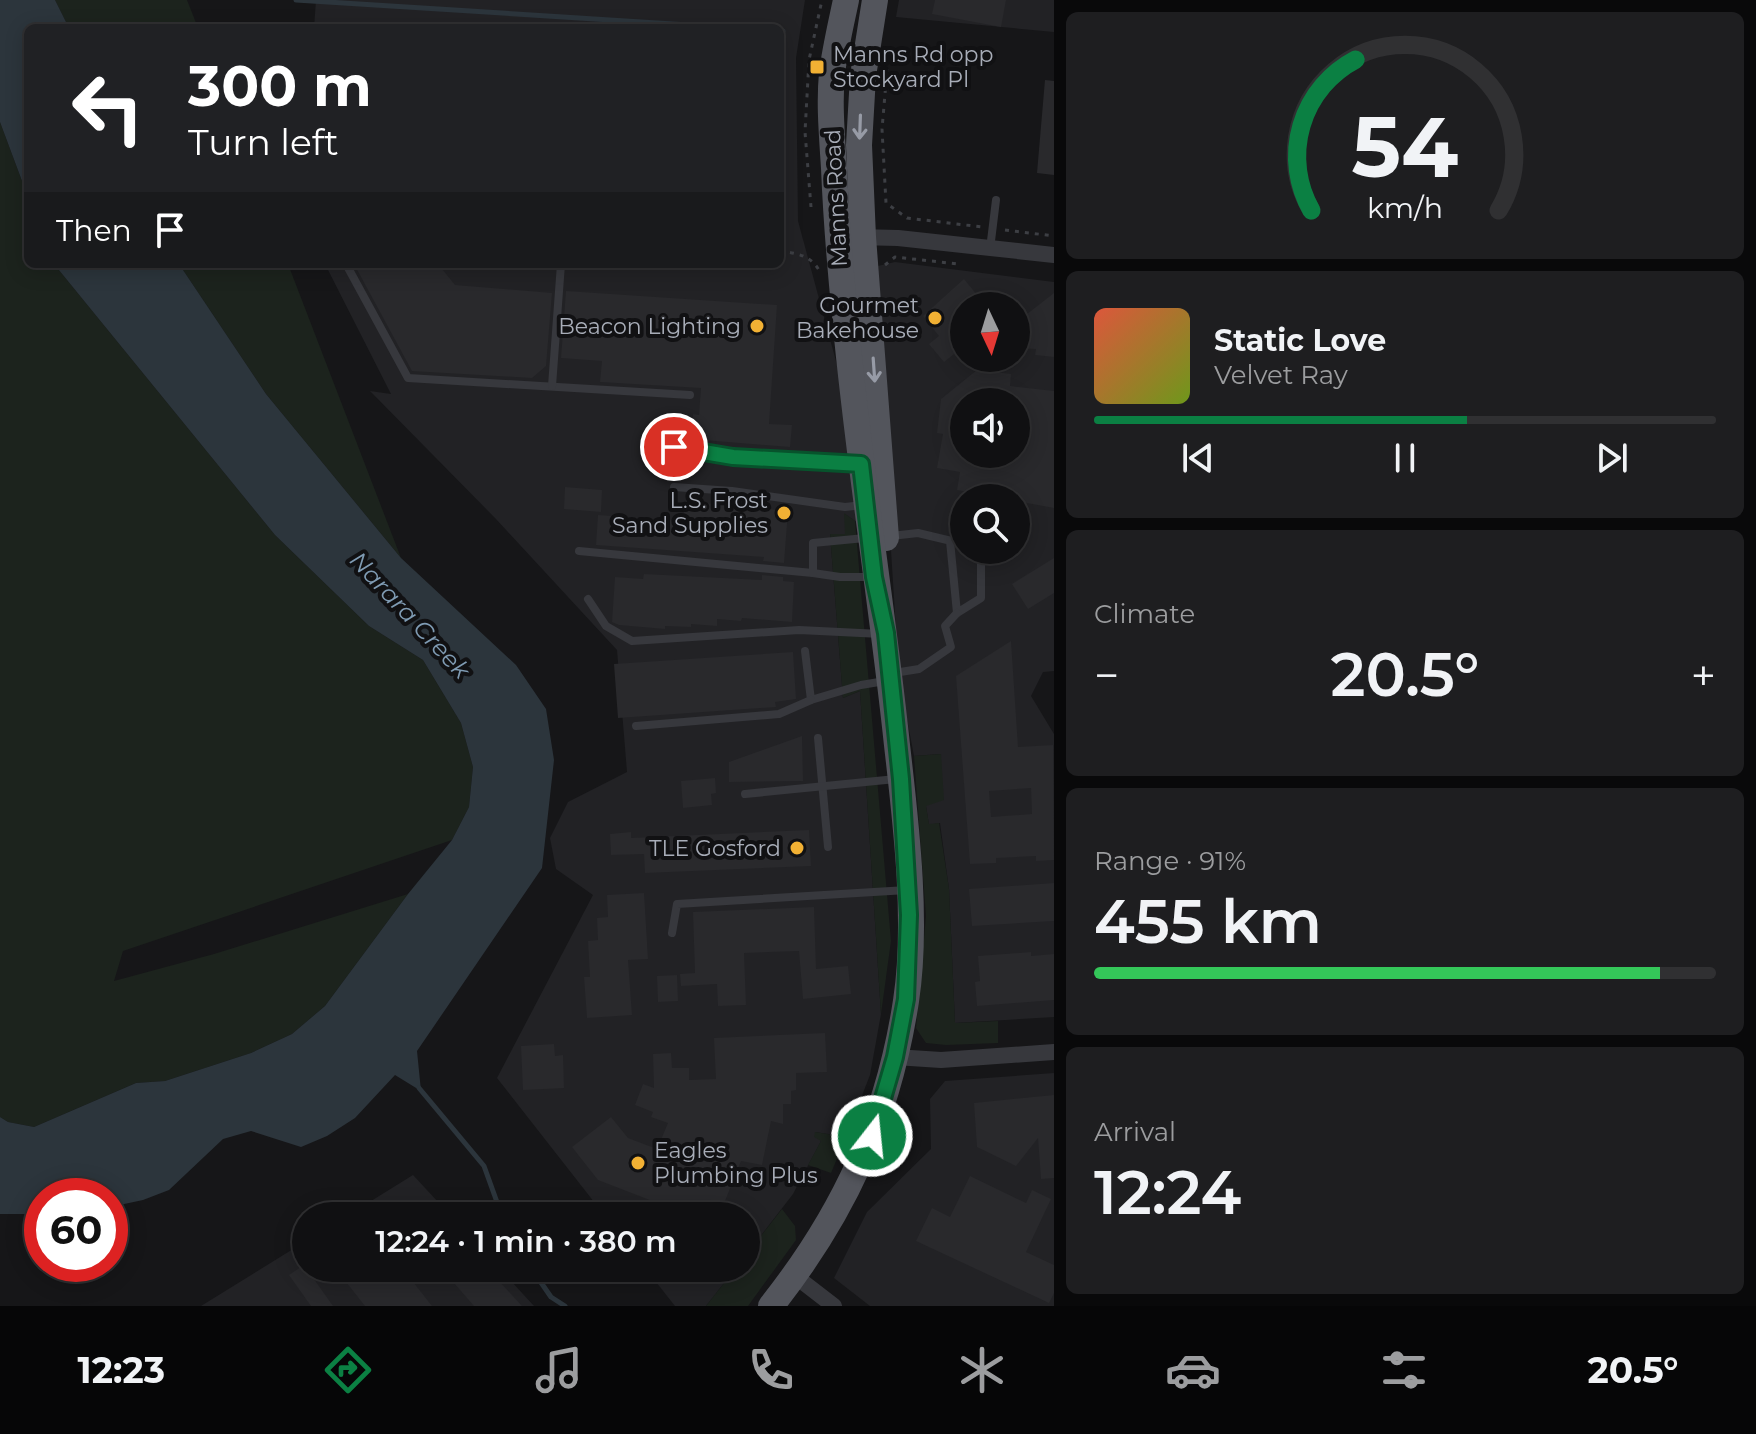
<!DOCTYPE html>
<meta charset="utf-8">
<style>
:root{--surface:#101012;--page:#1e1e20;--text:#f1f3f6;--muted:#9c9d9f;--line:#303032;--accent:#0b8043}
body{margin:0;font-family:Montserrat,sans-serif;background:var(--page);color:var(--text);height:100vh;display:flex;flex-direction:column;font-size:30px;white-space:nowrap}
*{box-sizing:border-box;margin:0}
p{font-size:26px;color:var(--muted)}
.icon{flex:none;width:44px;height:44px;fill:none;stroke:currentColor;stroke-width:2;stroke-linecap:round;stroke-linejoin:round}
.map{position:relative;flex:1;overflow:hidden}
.side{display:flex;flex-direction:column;gap:12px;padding:12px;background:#09090a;width:702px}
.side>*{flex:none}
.banner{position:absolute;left:24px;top:24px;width:760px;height:244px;border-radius:12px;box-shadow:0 4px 20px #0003,0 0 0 2px var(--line);background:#202124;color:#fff;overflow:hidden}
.needle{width:52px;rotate:176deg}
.controls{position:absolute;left:950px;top:292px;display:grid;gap:16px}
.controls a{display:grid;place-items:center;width:80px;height:80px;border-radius:50%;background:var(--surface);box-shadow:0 4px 20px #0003,0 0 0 2px var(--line);font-size:40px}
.speed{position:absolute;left:24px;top:1178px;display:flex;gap:16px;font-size:40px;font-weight:700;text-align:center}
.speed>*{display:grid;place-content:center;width:104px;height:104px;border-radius:50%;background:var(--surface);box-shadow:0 4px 20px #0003,0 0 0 2px var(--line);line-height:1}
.speed .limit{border:12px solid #d22;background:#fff;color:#111}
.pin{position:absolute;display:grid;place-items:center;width:68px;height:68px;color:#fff;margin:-34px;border:4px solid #fff;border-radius:50%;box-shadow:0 2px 8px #0007}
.me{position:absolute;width:88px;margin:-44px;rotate:16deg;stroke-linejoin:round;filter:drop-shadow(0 0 6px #0008)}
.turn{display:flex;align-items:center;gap:28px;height:168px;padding:0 32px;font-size:36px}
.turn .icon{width:104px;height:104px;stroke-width:2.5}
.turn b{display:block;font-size:56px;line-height:68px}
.then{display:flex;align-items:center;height:76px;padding:0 32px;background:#0003;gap:16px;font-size:30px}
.big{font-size:60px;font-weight:600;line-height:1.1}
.side .tile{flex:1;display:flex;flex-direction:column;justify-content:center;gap:12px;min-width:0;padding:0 28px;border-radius:12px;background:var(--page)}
.side .dial{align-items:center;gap:0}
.dial svg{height:208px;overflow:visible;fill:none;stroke:var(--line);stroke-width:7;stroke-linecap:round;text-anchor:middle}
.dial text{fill:var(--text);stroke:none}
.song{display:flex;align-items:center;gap:24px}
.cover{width:96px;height:96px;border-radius:12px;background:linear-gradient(135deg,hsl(10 70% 55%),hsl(80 70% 35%))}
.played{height:8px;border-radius:4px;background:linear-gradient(90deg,var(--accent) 60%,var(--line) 60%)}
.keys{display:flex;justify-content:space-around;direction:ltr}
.heat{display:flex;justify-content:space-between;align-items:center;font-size:44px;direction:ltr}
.charge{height:12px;border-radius:6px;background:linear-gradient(90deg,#34c759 91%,var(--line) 0)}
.trip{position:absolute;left:292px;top:1202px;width:468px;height:80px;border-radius:40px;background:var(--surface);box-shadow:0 4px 20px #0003,0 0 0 2px var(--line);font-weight:600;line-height:80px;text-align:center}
.tabs{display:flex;height:128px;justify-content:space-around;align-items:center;background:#060607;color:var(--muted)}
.tabs .icon{width:56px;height:56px}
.tabs .on{color:var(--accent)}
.tabs b{font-size:36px;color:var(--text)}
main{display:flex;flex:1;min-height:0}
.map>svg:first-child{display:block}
.built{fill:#222225;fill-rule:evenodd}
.green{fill:#1c231d}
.water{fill:#2c353c}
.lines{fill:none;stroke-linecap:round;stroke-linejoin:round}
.stream{stroke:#2c353c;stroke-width:5}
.building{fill:#29292c;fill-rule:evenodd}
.path{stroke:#3d3f44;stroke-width:3;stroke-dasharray:4 6;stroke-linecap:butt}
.service{stroke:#37383d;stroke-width:8}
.minor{stroke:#37383d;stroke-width:16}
.primary{stroke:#53555c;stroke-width:26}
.oneway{stroke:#979ba6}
.route-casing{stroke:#07532c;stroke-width:20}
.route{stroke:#0b8043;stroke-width:14}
.poi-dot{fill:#f2b134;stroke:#111113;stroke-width:3}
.labels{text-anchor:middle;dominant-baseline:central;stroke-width:8;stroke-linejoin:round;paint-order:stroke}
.poi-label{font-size:22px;fill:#a8adb8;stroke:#111113;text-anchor:end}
.street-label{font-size:22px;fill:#a8adb8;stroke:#111113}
.water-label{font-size:24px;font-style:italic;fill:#7f9bb3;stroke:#111113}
</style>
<main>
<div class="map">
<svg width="1054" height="1306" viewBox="0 0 1054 1306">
<rect width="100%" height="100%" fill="#161618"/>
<g class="built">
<path d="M316,0H805L796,58L798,221L853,424L864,520L855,521L845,514L846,535L830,534L843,698L860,691L881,1014L870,1075L846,1137L815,1132L821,1141L793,1194L746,1255V1216H605L497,1078L593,895L556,869L550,838L568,802L627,772L617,650L496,519L370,391L391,394L325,264H780V28H314Z"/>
<path d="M899,0H1054V32L896,17Z"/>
<path d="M895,262L1054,282V671L1043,672L1031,696L1054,734V1017L955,1023L949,889L940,823L929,825L926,806L941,754L914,756L899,677L888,503L869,268ZM964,306H1016V358H964ZM964,402H1016V454H964ZM964,498H1016V550H964Z"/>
<path d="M1054,1073V1306H870L834,1278L867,1212L931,1149L930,1099L945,1081Z"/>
<path d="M413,1175L451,1216H347Z"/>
<path d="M306,1241V1268H499L534,1306H201Z"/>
<path d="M645,1268H736L706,1306H675Z"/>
</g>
<g class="green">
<path d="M55,0H187L198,28H69Z"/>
<path d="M0,122L28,197V264H54L275,535L369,626L423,660L461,723L473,767L469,807L452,840L123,951L114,981L214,954L408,894L325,1006L292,1034L251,1053L165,1081L136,1083L34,1127L8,1122L0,1117Z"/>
<path d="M179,264H288L401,558L266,394Z"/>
<path d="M844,513L855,521L891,941L881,1014L860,691L843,698L830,534H845Z"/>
<path d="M941,754L944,800L926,806L929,824L939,823L949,889L955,1023L998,1021V1043L946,1045L926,1043L916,1028L926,916L914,756Z"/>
<path d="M815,1132L846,1137L831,1173L808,1165L821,1141L814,1137Z"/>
<path d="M782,1209L795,1226L796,1240L748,1306H706L736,1268H746V1255Z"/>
</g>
<g class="water">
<path d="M0,0H55L69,28H28V197L0,122Z"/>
<path d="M54,264H179L266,394L401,558L516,665L546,709L554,760L542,868L417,1051L421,1091L395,1075L355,1118L327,1136L301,1147L251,1131L223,1139L169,1190L143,1200L110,1207V1196H42V1214H0V1117L8,1122L34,1127L136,1083L165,1081L251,1053L292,1034L325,1006L408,894L452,840L469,807L473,767L461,723L423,660L369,626L275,535Z"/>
</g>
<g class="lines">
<g class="stream">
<path d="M296,0L736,28"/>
<path d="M780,31H783"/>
<path d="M419,1088L484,1166L502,1216"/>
<path d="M531,1268L551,1297L565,1306"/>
</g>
</g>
<g class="building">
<path d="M935,0H1006L1001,27L932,14Z"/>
<path d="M1045,80L1054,81V175L1037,173Z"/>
<path d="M354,264H438L455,285L552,293L546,366L532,378L412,371Z"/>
<path d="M964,279L986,306H964V346L944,362L929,344L939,336L923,316Z"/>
<path d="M566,291L777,305L769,424L792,425L790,447L691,439L693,414L699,415L701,388L600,382L602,361L561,358Z"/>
<path d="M1054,293V357L1035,355L1036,349L1019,348L1022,318Z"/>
<path d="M977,370L1011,374L1010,386L1054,391V508L1016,501V498H1000L957,490L960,472L937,468L943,434L937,433L941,399ZM964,402H1016V454H964Z"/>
<path d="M565,487L602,490L601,512L564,509Z"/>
<path d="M685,501L788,511L784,563L763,561L764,557L596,545L598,515L683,521Z"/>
<path d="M1054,558V593L1028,609L1012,584Z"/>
<path d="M644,574L762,580V575L783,577V581L794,582L792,622L742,618L741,621L717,619V626L691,624V627L665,626V629L619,625L612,622L615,577L643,579Z"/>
<path d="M1011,641L1018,747L1053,745L1054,860L1036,861V856L996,858V863L970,864L956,676ZM1031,788L1032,814L991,817L989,791Z"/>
<path d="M793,652L796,699L775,702L776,707L618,718L614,664Z"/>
<path d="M802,736L803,781L729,782V762Z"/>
<path d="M715,778L716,793L711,794L712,805L683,808L681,781Z"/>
<path d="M809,830L811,866L645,873L644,854L611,855L610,834L631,832V838Z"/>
<path d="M1054,883V921L972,926L969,889Z"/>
<path d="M644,893L648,959L628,960L632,1015L587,1018L584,977H590L588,941L598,940L597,918L608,917L607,895Z"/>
<path d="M814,907L816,969L848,966L851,994L803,999L799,951L744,953L746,1005L718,1006L717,984L681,986L680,974L695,973L693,912Z"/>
<path d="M1031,952V956L1054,954V1000L977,1006L975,982L980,981L978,956Z"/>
<path d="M677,975L678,1001L658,1002L657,976Z"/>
<path d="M825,1033L827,1072L796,1073V1090L791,1091V1104H783V1124L771,1121L762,1165L741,1161L719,1216H691L598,1180L572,1147L611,1117L628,1138L657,1149L668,1123L651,1117L653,1112L635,1105L643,1084L654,1088L653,1054L671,1053L672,1068H689V1080L716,1079L714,1038Z"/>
<path d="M554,1044L555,1056L563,1055L564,1088L523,1090L521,1046Z"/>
<path d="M1054,1095V1178L1041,1179L1038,1138L1016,1166L977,1147L974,1103Z"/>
<path d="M970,1176L1026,1203L1032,1190L1051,1199L1026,1252L1054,1265V1293L1049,1303L916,1241L932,1208L950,1217Z"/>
<path d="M304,1265L306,1268L333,1306H311L289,1275Z"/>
<path d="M357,1268H360L369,1280L384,1268H402L432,1306H365L343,1278Z"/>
<path d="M441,1268H487L522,1306H474Z"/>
</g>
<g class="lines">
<g class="path">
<path d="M888,59L882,129L886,203L907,218L982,227"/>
<path d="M811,207L805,132L809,60L822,0"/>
<path d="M1005,230L1054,236"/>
<path d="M780,251C797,253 812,256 820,272"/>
<path d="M885,265L895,257L958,264"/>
</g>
<g class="service">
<path d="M328,28H339"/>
<path d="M990,249L996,200"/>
<path d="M346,264L408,378L690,395"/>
<path d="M552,386L561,264"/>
<path d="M674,447L733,457L856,464"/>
<path d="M674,487L732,491L845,507L863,505"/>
<path d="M891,536L918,533L964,544"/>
<path d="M950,541L957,613L981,598V550"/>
<path d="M579,551L813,573L840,577H874"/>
<path d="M813,573V543L865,538"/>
<path d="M588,599L606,626L632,641L799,630L881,634"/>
<path d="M805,651L811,700L861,685L885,681"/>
<path d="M894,673L919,669L951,647L945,626L957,613"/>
<path d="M636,726L779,714L811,700"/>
<path d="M818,738L828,847"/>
<path d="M745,794L896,779"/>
<path d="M672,933L677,904L907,890"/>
</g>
<g class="minor">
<path d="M857,237L898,238L1054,255"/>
<path d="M895,1057L941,1060L1054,1052"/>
<path d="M795,1276L834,1306"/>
</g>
<g class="primary">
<path d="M875,0L863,76L859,145L863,237L886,538"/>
<path d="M771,1306C844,1214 888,1119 906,1001C918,922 906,824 897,745C882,602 858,460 845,316C840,266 836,217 834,168C832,136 829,104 832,73C835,49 841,24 846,0"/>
</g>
</g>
<defs><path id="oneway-shaft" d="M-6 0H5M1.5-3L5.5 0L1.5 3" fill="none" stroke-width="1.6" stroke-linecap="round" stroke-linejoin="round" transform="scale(2)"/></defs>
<g class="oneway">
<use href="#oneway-shaft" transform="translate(860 127) rotate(92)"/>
<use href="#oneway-shaft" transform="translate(874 370) rotate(86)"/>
</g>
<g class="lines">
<defs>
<path id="route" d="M674,447L733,457L861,464L874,577L886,633L901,779L909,915L906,999L895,1057L872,1136"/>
</defs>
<use href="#route" class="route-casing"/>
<use href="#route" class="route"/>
</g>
<g class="poi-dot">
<rect x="809" y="59" width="16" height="16" rx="4"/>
<circle cx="935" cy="318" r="8"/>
<circle cx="757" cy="326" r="8"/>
<circle cx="784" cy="513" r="8"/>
<circle cx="797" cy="848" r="8"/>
<circle cx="638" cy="1163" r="8"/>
</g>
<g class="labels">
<g class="poi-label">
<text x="833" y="54" text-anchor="start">Manns Rd opp<tspan x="833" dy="25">Stockyard Pl</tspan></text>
<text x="919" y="305">Gourmet<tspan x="919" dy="25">Bakehouse</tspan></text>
<text x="741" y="326">Beacon Lighting</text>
<text x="768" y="500">L.S. Frost<tspan x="768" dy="25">Sand Supplies</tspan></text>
<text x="781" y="848">TLE Gosford</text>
<text x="654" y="1150" text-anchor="start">Eagles<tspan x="654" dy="25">Plumbing Plus</tspan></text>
</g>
<g class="street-label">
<text transform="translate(836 198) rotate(-93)">Manns Road</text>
</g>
<g class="water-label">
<text transform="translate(410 615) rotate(47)">Narara Creek</text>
</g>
</g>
</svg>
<div class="controls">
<a><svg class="needle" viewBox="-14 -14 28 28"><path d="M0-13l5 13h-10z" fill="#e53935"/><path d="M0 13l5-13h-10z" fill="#9c9d9f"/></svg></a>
<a><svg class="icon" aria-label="sound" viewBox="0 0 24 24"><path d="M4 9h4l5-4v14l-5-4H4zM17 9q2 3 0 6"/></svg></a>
<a><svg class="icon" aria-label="search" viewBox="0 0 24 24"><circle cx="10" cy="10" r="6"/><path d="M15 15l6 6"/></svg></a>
</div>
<div class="speed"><div class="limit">60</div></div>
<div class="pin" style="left:674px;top:447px;background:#d93025"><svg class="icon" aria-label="arrive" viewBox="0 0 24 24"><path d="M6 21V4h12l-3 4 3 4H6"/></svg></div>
<svg class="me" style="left:872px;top:1136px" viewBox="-20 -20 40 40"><circle r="17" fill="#0b8043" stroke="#fff" stroke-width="3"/><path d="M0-11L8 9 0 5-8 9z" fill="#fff"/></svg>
<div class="trip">12:24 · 1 min · 380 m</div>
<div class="banner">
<div class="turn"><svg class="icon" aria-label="left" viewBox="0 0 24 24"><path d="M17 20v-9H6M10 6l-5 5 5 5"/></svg><div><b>300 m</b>Turn left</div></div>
<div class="then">Then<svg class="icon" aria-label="arrive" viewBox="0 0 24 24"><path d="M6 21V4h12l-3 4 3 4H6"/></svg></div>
</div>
</div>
<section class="side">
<div class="tile dial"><svg viewBox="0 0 100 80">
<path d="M14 69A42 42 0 1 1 86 69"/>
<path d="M14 69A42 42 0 0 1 31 11" stroke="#0b8043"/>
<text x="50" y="56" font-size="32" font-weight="700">54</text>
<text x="50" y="72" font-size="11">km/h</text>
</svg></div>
<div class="tile">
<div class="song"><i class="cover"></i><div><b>Static Love</b><p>Velvet Ray</p></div></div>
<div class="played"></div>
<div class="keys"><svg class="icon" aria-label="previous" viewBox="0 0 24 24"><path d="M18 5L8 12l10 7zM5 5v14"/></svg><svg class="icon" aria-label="pause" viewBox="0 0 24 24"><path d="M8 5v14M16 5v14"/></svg><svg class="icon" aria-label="next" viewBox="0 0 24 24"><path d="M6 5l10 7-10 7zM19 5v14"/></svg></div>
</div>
<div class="tile"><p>Climate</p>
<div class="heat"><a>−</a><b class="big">20.5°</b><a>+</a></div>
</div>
<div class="tile"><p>Range · 91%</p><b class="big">455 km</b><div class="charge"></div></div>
<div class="tile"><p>Arrival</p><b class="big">12:24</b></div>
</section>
</main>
<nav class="tabs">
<b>12:23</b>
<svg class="icon on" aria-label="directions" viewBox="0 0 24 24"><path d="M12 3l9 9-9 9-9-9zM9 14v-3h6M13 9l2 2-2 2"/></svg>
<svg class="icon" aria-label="music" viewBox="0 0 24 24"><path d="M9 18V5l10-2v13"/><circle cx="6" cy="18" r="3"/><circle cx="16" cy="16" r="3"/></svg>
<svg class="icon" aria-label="phone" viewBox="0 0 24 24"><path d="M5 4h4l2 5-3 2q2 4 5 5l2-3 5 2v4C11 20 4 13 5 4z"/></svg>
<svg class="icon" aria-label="climate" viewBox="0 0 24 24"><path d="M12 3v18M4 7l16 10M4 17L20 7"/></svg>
<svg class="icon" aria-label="car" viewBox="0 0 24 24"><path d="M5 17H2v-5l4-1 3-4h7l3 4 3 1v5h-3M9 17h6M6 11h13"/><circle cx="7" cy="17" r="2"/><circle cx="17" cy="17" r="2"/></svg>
<svg class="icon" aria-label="filters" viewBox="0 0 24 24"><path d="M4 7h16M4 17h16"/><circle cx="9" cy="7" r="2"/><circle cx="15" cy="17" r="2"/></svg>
<b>20.5°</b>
</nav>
